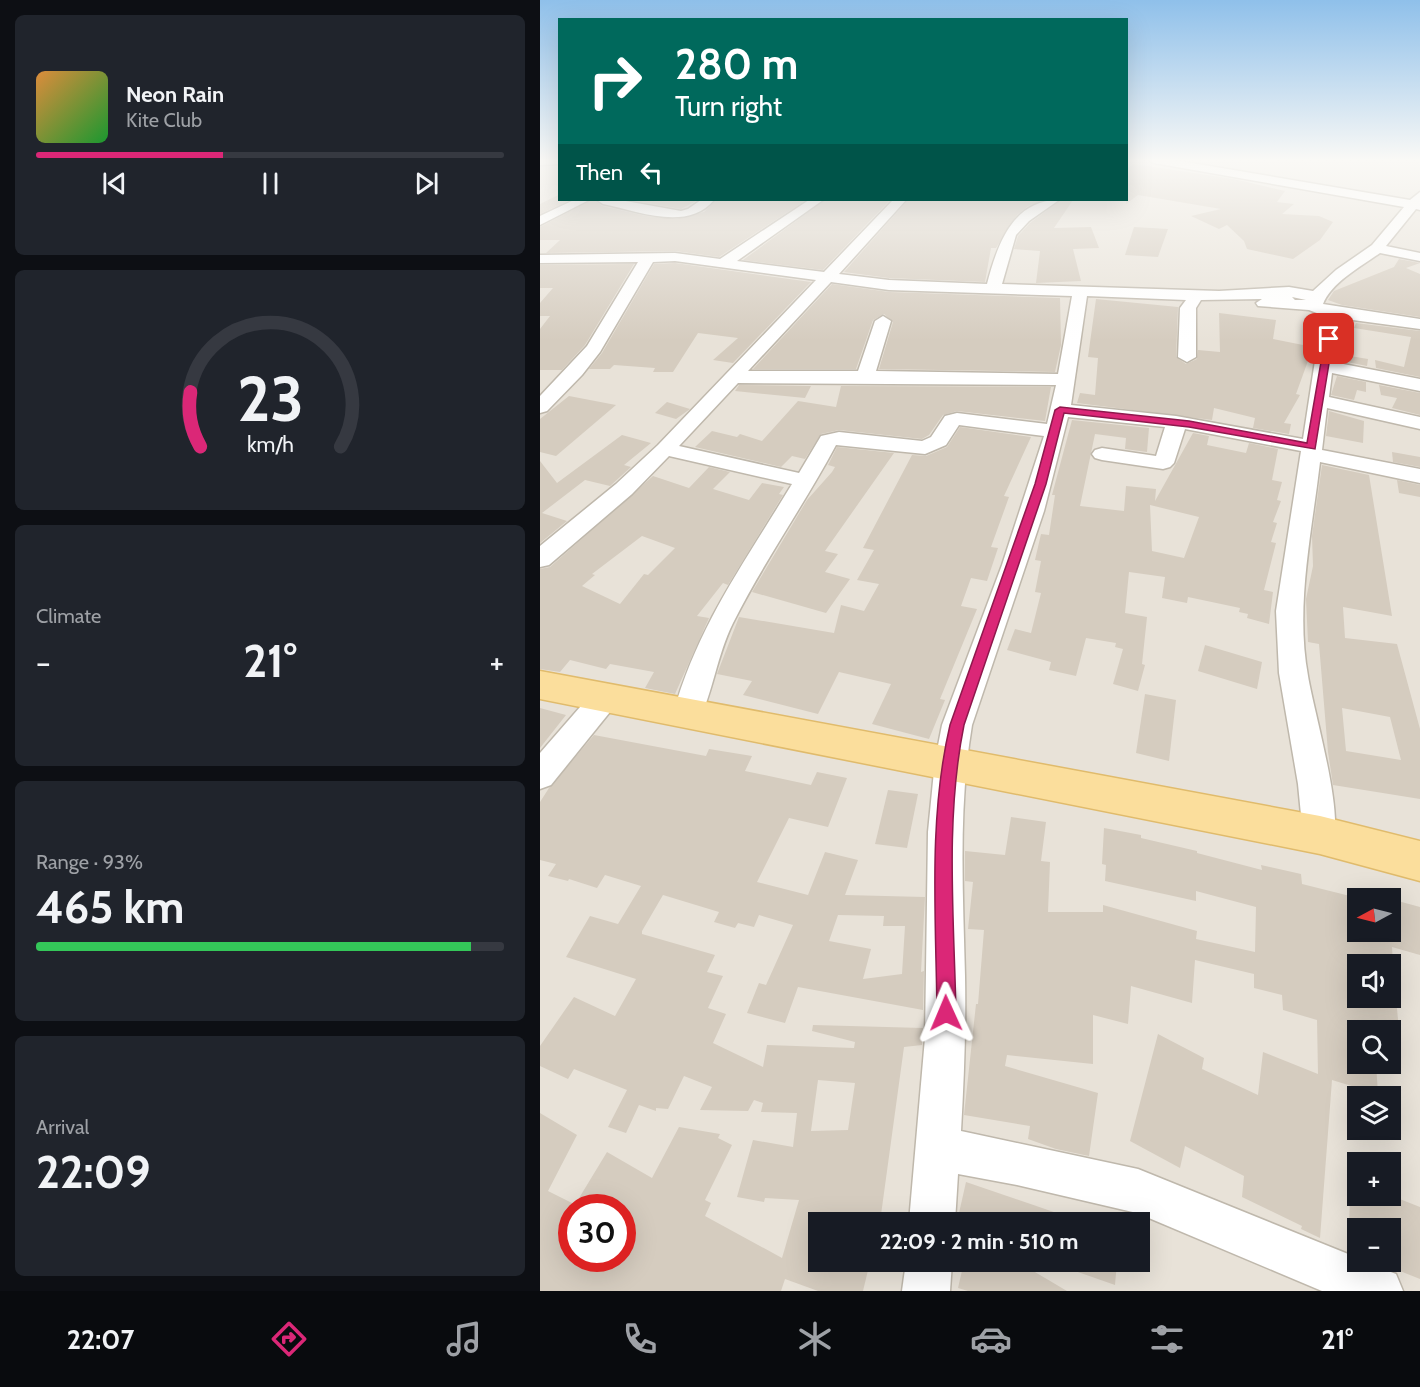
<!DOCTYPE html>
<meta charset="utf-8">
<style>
:root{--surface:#171b24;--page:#20242c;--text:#f1f3f6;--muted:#9ea1a6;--line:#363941;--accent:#db2777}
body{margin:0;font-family:Cabin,sans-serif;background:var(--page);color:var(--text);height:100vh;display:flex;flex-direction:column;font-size:22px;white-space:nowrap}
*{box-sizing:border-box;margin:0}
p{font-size:20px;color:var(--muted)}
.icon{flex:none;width:33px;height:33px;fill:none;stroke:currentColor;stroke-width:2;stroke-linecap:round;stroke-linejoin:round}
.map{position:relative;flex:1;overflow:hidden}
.drawer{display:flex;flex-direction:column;gap:15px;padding:15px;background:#0d0f14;width:540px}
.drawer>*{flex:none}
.banner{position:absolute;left:18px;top:18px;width:570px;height:183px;border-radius:0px;box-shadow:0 6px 24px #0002;background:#00695c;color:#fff;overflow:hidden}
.needle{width:39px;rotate:263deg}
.controls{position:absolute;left:807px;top:888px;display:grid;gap:12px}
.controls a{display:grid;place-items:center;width:54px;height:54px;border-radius:0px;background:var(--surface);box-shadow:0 6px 24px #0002;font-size:30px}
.speed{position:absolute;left:18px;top:1194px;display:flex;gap:12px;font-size:30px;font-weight:700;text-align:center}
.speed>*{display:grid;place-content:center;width:78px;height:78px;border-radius:50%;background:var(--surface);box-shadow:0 6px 24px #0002;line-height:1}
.speed .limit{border:9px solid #d22;background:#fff;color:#111}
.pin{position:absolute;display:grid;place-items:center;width:51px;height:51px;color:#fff;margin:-26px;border-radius:12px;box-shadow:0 3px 9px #0006}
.me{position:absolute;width:66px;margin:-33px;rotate:359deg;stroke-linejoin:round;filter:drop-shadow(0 0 4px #0008)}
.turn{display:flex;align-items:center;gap:21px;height:126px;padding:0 18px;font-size:27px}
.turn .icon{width:78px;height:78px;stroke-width:2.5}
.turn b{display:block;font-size:42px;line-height:51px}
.then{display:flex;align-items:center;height:57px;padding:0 18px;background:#0003;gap:12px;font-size:22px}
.big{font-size:45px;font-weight:800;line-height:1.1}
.drawer .tile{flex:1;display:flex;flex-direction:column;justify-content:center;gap:9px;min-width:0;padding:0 21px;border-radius:9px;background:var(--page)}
.drawer .dial{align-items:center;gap:0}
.dial svg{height:156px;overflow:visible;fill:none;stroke:var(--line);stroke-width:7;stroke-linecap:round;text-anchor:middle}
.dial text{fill:var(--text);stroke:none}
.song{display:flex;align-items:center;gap:18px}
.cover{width:72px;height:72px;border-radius:9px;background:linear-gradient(135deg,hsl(30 70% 55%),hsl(130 70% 35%))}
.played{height:6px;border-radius:3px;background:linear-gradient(90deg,var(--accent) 40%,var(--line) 40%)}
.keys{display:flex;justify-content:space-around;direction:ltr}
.heat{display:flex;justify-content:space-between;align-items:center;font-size:33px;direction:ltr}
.charge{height:9px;border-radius:4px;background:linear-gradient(90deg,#34c759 93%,var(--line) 0)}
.trip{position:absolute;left:268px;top:1212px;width:342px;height:60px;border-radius:0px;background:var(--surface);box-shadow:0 6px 24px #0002;font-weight:800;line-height:60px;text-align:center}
.dock{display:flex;height:96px;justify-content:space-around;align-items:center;background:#090b0e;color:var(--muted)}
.dock .icon{width:42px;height:42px}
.dock .on{color:var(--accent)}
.dock b{font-size:27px;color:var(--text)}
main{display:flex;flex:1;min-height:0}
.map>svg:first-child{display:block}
.residential{fill:#e8e2d8;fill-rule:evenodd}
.building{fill:#d5ccbf;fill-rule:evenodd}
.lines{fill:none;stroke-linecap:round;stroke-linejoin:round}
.minor-casing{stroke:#bfb8ac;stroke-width:3}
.major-casing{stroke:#e0bb6c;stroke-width:3}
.minor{fill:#fff;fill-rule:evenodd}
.major{fill:#fbde9c;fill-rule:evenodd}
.route{fill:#db2777;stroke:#8e194d;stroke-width:1.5}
</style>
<main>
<section class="drawer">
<div class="tile">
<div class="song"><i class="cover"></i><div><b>Neon Rain</b><p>Kite Club</p></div></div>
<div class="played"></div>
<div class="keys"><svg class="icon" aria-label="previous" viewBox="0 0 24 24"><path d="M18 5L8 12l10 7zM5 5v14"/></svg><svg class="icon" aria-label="pause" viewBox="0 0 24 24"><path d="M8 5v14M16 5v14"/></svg><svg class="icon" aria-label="next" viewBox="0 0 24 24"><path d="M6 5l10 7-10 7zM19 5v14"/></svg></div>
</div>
<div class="tile dial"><svg viewBox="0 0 100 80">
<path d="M14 69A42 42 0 1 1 86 69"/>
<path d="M14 69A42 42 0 0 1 9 41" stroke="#db2777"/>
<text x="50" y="56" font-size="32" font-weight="700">23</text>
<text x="50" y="72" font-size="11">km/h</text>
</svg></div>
<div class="tile"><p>Climate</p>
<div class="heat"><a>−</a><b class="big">21°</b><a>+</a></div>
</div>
<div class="tile"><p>Range · 93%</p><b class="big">465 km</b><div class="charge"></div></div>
<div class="tile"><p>Arrival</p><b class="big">22:09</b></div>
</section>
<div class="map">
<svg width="880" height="1291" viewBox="0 0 880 1291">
<rect width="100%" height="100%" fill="#f4f1ea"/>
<path class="residential" d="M0,160H19L20,200H586L587,160H880V1291H0ZM818,898H850V932H818ZM818,964H850V998H818ZM818,1030H850V1064H818ZM818,1096H850V1130H818ZM818,1162H850V1196H818ZM32,1208H82V1258H32ZM279,1222H600V1262H279ZM818,1228H850V1262H818Z"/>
<g class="building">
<path d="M594,164L694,179L745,191L737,202L754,204L742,214L779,216L793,222L780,240L753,259L707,249L704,241L687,225L679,229L651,216L681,209L598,195L586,204V169Z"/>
<path d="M20,194V200H30L0,214V204Z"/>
<path d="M51,200H55L62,206L106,216L136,219L164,212L176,200H266L179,257L135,251L6,253L20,240H0V227Z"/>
<path d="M90,200H158L141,209Z"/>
<path d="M285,200H350L283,270L203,260Z"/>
<path d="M368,200H505L488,206L477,215L456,248H451L445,282L349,278L304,272Z"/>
<path d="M521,200H533L514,228L551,227L559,248L533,249L541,281L496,283L500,251L474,249L478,236L490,223Z"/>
<path d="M594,227L628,229L618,257L585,255Z"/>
<path d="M859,259L880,263L866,268L880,274V317L802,305L788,300L794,291L854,267Z"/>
<path d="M135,263L271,282L193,363L173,360L198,338L158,333L133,372H113L115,368L74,365L70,369H49L62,353L114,264Z"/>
<path d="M94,264L45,345L22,370H0V329L10,316H0V303L13,288H0V265Z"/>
<path d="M292,284L349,292L520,298L521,345L515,372L339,369L353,322L344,314L333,320L316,369H213Z"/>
<path d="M556,299L638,307L636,357L646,364L657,359L658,350L680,352L679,313L736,320L733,339L773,347L756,394L760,395L744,423L751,424L749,434L713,428L715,418L674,408L672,420L537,403L540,393L555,395L558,358L548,357Z"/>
<path d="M816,323L880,331V377L836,368L835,360L864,367L871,337L814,328Z"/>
<path d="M804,355L828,359L827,366L802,361Z"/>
<path d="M797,376L826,382V392L817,390L814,400L791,395Z"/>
<path d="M199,385L271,386L265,398L195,391Z"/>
<path d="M839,385L880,393V415L852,408L857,398L841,395Z"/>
<path d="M301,386L511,387L505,421L417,411L403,415L389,435L382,439L299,430L281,434L265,459L252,456L241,467L155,447L172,431L197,437L200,434L222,441L258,401L296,407Z"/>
<path d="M29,396L76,405L16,456L0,452V419Z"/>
<path d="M127,402L150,409L136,419L115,413Z"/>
<path d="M789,411L824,421L823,443L786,436Z"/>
<path d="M532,420L609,428L607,452L585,449L586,438L555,434L540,506L584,511L586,486L616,489L615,501L653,433L669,436L667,445L706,453L709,443L738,449L732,480L742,482L737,500L741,501L733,522L737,523L731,542L736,543L724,590L733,592L729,624L707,618L708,614L699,612L700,608L648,597L647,603L622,598L625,577L589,572L585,613L607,617L602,664L605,665L598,691L573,684L583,649L575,647L576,643L546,638L536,676L509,670L511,662L467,650L475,629L491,633L501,593L495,592L501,561L495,560L501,534L509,535L515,495H512ZM610,505L659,517L644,558L612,551Z"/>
<path d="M420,427L491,437L464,496L469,497L451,547L458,548L447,581L431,578L421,606L437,609L400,699L405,700L389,739L332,724L351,684L299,672L278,714L203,695L212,681L177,674L199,617L294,633L301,605L324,611L339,584L317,580L334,550L323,548L372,455L386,456L407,447Z"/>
<path d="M82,435L111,443L84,465L91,467L70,486L45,480L2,513L27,521L0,543V461L17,483Z"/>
<path d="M297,447L354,453L285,551L298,554L285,572L310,579L286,613L212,592L267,500L292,472L295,467L288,465Z"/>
<path d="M852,452L880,457V467L853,462Z"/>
<path d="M782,465L829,475L852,616L803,607L805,638L857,644L880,729V799L793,785L788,752L779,644L768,642L766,599L773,566L772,536ZM802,708L850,717L861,760L806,751Z"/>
<path d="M169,467L190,472L173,489L209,500L222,483L244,487L239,494L243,495L188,585L183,583L157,616L169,618L135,694L105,688L114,672L70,664L66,669L30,660L20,672L0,669V569L10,567L113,476L149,488ZM102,536L135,548L108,575L104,574L80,604L42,586L55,575L52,574Z"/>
<path d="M857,480L880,485V497L859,493Z"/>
<path d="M665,645L722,662L717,689L658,671Z"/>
<path d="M605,694L636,700L629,761L596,753Z"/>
<path d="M0,708L26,715L0,748Z"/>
<path d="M54,735L166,756L169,749L212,756L205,771L271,785L277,772L307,778L288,827L249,818L217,882L268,895L285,852L318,860L305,895L385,897L381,972L384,971L383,1010L258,987L245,1023L207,1013L219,983L226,985L253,925L219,915L214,927L198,923L195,928L174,922L179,912L123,895L102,931V934L175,955L167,972L183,976L168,1008L186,1014L173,1043L223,1067L227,1045L314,1048L315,1042L272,1031L273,1025L383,1028L382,1045L364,1047L340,1222H279V1262H330L323,1291H278L245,1279L241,1291H0V1113L37,1135L8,1191L32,1203V1258H82V1208H33L67,1152L112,1178L139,1127L180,1134L178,1138L192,1145L165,1200L171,1203L165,1216L242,1258L259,1200L225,1198L224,1202L197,1197L213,1140L253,1147L257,1113L221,1112L223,1103L214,1100L208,1111L160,1110L172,1087L144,1076L128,1109L116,1108V1111L99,1105L86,1133L68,1127L87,1090L34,1069L28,1079L0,1066V1046L34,997L75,1016L96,979L26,957L50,916L78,924L101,886L65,875L57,888L29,879L28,881L8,876L16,864L0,860V802L9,788ZM298,915L344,916L343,926H365L362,974L323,979L331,949L289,941ZM278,1080L315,1083L308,1130L271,1131Z"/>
<path d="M348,790L378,794L367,848L335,844Z"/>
<path d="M471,817L506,822L501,861L510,862L508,912H563V905L657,931L656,939L715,952L716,907L656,891V901L565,881L566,865L562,864L564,828L601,835V838L657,851V853L722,870L721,865L761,874L762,884L818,898V932H861L858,901L880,907V955L852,947L853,964H818V998H856L859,1030H818V1064H836L838,1094L792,1080L780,1238L761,1229L762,1226L702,1197L704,1176L645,1146L640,1168L590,1141L618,1034L664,1058L662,1069L718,1095L723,1052L778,1074L777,1020L743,1010L742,995L714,988V974L655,960L652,1003L591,986L588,1024L553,1015V1064L467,1055L465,1066L558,1093L549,1156L516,1149L488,1139L490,1126L424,1115L436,1004H438L444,930L428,929L433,882L425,881V851L465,855Z"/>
<path d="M426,1182L537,1220V1222H417Z"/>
<path d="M810,1196H852L880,1207V1279L850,1267V1228H809Z"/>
<path d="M424,1262H478L527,1291H428L418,1288Z"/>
<path d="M515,1262H577L575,1285L515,1264Z"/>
</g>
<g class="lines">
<defs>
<g id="minor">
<path d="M0,160H20V164L0,165Z"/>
<path d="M608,160H634L870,200L880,192V210L876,209L846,246L880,253V261L840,253C820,267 791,283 783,304L880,319V329L798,318L793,362L880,379V391L792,373L789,397L880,417V429L787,408L782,450L880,469V483L780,462C772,532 755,606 768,676C774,713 805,816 792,846L780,851L768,846L763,835L758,784L739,673L736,611L761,451L645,429L634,463L630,467L623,469L562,460L555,458L552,454L555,450L562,448L616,456L625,427L528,417L504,511L432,725C418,809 423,891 425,976C426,1028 424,1080 421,1131L598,1169L818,1258V1262H825L856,1274L863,1291H782L597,1213L477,1185L418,1174L415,1222H369L385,1038L388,832L395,761L402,725L462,565L504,436L419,425L406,445L385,454L296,445C264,505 224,561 193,623C177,655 173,692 158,723L148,726L138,723L133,714C158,625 205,562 252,484L129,456L92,494L9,565L0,567V546L76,484L118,445L276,280L135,261L113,262L60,352L42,375L7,411L0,413V396L47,346L98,262L0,263V255L135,253L180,259L269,200H283L197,261L284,272L353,200H366L299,274L349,280L447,284C457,246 472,200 519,200L489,221L476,235L462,284L679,291L749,287L773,291L796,270L832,245L864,207L614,163ZM291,282L349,290L532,296L518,374L336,371L351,321L343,316L335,321L318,371H208ZM547,296L646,300L640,308L638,357L647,362L656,357V308L661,300L722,299L716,303L718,306L769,310L782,315L763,439L636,416L531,405ZM752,297L766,300H755ZM198,383L516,385L507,424L417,413L405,416L391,437L382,441L299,432L281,436L259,473L139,446Z"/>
<path d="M34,200H49L0,225V216Z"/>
<path d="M57,200H80L141,211L148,209L161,200H174C147,232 98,211 63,204Z"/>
<path d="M64,687L74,691L78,699L74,707L11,785L0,789V753L54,691Z"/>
<path d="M366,1262H412L410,1291H362Z"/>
</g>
<path id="major" d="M0,671L780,816L880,841V881L780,854L0,699Z"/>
</defs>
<use href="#minor" class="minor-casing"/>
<use href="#major" class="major-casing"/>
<use href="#minor" class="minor"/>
<use href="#major" class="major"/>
</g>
<linearGradient id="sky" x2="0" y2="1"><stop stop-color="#8fc0ea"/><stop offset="0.47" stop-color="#faf9f6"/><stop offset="1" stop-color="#faf9f6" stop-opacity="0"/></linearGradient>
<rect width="880" height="341" fill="url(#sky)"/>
<path class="route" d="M789,337L793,339L775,449L649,427L524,413L506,484L424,725C405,819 414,917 416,1013L413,1020L406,1023L399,1020L397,1013C396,917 388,819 410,725L495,484L515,410L520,407L649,421L767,443L785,339Z"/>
</svg>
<div class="controls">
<a><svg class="needle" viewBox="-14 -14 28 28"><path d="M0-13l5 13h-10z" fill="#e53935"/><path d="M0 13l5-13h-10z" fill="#9ea1a6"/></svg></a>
<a><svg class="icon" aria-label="sound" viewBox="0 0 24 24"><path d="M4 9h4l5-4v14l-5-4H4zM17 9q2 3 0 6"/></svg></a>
<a><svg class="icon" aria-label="search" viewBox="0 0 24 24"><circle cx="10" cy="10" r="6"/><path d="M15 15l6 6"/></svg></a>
<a><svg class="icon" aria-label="layers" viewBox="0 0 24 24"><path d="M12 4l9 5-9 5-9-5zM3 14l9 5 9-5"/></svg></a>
<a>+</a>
<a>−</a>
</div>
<div class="speed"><div class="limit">30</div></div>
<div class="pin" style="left:789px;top:339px;background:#d93025"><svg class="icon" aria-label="arrive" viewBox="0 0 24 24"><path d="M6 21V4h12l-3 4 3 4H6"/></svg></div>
<svg class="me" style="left:406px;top:1013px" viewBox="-20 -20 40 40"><path d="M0-17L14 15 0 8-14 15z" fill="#db2777" stroke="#fff" stroke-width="4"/></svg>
<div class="trip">22:09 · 2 min · 510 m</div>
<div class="banner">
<div class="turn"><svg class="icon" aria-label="right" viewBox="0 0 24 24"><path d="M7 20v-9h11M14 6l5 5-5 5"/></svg><div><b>280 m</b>Turn right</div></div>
<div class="then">Then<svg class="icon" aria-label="left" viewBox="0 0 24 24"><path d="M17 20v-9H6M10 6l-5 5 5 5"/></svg></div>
</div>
</div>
</main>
<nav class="dock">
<b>22:07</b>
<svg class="icon on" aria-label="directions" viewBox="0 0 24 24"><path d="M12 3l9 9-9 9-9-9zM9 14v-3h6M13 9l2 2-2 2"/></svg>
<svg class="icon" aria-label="music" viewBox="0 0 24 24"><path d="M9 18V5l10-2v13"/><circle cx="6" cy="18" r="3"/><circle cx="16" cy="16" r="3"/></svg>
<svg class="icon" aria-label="phone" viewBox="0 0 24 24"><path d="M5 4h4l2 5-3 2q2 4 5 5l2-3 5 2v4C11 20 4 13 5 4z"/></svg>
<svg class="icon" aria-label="climate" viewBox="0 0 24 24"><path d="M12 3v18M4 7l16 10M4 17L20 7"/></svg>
<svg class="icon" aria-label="car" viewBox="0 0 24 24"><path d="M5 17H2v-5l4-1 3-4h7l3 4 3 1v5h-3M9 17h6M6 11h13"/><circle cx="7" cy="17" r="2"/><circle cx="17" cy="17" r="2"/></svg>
<svg class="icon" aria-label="filters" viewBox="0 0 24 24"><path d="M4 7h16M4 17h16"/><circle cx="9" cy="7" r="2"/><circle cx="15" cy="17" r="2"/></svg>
<b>21°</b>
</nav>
